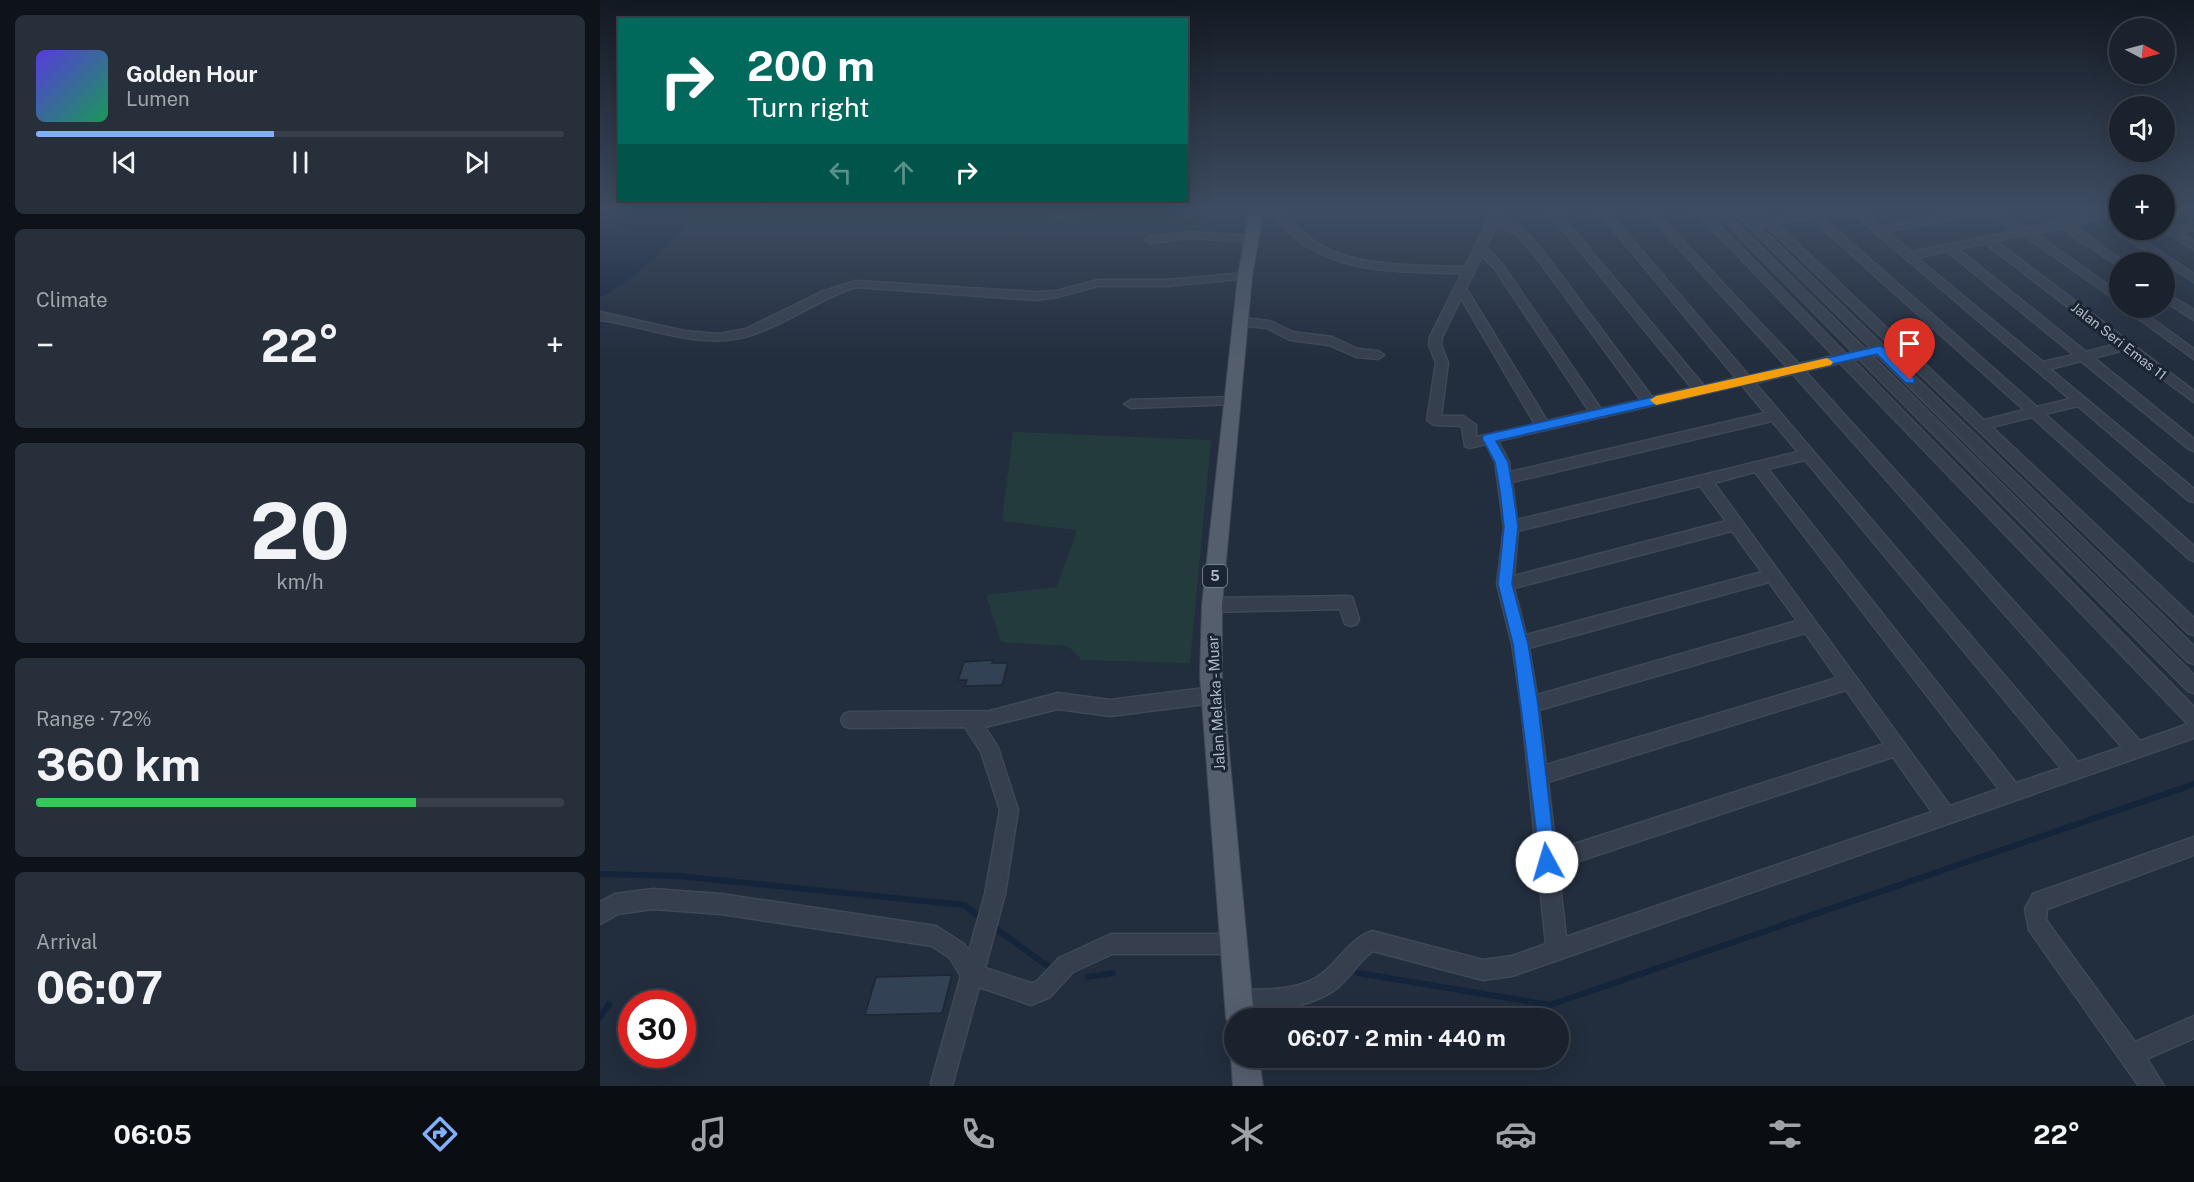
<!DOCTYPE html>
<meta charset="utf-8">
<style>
:root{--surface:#1a222e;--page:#272f3a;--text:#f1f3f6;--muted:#9fa4aa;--line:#383f4a;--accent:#82affd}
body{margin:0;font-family:"Public Sans",sans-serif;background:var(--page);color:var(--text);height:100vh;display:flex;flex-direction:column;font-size:22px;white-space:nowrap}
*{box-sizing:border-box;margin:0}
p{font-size:20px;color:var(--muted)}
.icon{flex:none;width:33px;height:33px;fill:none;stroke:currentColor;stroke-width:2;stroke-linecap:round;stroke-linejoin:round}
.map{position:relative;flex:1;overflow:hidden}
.side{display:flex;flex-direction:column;gap:15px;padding:15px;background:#0e1319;width:600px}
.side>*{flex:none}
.hud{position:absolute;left:18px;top:18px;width:570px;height:183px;border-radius:0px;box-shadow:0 6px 24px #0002,0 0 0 2px var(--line);background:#00695c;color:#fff;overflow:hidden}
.needle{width:39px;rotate:96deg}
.tools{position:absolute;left:1509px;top:18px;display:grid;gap:12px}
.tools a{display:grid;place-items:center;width:66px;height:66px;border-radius:50%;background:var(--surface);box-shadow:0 6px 24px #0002,0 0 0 2px var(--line);font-size:30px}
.speed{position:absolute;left:18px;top:990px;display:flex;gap:12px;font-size:30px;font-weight:700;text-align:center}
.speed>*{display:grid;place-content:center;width:78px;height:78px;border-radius:50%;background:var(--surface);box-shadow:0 6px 24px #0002,0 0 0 2px var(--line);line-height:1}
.speed .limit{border:9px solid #d22;background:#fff;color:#111}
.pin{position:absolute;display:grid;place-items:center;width:51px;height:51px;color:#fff;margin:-62px -26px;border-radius:50% 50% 50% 0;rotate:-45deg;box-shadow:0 0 6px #0007}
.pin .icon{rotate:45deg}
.me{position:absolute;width:66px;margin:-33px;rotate:354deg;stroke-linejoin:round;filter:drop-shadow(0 0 4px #0008)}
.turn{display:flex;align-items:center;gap:21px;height:126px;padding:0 30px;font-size:27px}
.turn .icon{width:78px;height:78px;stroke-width:2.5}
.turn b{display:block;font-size:42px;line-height:51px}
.lanes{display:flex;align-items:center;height:57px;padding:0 30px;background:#0003;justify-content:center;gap:30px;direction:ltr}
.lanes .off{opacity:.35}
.big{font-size:45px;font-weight:700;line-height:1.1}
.side .card{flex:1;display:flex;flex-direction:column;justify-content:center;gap:9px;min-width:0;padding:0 21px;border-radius:9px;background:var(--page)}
.side .dial{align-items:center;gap:0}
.dial b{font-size:78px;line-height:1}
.song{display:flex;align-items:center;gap:18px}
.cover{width:72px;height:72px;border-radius:9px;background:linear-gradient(135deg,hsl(250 70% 55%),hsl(150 70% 35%))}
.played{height:6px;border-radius:3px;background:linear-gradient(90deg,var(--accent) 45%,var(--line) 45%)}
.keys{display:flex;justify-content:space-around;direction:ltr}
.heat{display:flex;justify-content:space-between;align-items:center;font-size:33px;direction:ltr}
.charge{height:9px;border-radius:4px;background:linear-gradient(90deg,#34c759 72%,var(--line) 0)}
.trip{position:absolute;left:624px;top:1008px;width:345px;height:60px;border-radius:30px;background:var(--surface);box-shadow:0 6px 24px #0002,0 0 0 2px var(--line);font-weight:700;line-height:60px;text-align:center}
.tabs{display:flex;height:96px;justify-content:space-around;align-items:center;background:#0a0e12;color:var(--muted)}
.tabs .icon{width:42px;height:42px}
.tabs .on{color:var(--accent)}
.tabs b{font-size:27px;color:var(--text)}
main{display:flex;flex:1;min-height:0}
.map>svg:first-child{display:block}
.green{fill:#243b3e}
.water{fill:#14243b}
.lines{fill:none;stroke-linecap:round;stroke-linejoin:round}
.stream{stroke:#14243b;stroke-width:6}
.building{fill:#334154;stroke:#1d2634;stroke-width:1.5}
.minor-casing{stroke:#3f4856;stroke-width:3}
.major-casing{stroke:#3f4856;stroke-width:2}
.minor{fill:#363f4d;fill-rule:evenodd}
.major{fill:#545e6d;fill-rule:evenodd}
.route{fill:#1a73e8;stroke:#114b97;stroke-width:1.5}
.slow{fill:#f59e0b}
.labels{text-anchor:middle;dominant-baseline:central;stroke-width:6;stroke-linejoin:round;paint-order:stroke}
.far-street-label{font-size:14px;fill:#b1bac9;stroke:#1b2432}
.shield{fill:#1b2432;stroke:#848d9c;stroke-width:1.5}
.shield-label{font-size:14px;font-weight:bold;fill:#b1bac9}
.street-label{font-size:15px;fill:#b1bac9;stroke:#1b2432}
</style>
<main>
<section class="side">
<div class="card">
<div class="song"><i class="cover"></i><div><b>Golden Hour</b><p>Lumen</p></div></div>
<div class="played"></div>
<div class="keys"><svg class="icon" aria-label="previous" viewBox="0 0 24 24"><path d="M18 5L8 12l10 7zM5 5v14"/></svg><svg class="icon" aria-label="pause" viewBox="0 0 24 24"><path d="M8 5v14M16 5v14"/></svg><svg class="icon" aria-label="next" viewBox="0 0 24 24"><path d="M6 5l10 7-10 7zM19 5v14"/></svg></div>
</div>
<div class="card"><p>Climate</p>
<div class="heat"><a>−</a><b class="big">22°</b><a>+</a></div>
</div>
<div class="card dial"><b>20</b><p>km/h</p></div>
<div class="card"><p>Range · 72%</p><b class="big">360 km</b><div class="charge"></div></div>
<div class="card"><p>Arrival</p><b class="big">06:07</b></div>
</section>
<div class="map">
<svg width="1594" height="1086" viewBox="0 0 1594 1086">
<rect width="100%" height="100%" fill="#222d3d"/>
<path class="green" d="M413,432L611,440L590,663L482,660L468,646L401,642L386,595L457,587L477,530L402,521Z"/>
<path class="water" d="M0,209H104C70,238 41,278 0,297Z"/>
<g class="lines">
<g class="stream">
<path d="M0,874L78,876L364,905L381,918"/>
<path d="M391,925L449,967"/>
<path d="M758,973L950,1005L1594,784"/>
<path d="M488,977L513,973"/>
<path d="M0,1017L9,1004"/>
</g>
</g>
<g class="building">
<path d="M393,660L392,663H408L402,685L365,686L367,680H358L364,662Z"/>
<path d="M352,975L342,1013L265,1015L276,977Z"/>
</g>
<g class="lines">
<defs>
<g id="minor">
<path d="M488,209H505L497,214L455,217L450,214L455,211Z"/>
<path d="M668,209H679C691,218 700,231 712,240C751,268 819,266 865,267L894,209H904L900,217L925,231L942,250L1052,397L1092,388L946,209H956L1104,386L1136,378L996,209H1006L1149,376L1187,367L1043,209H1053L1199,364L1234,356L1093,209H1103L1246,354L1253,352L1112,209H1122L1265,349L1271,348L1131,209H1141L1157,224L1161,221L1150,209H1161L1172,219L1205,213L1202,209H1213L1215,211L1247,209L1246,211L1221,216L1437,407L1470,399L1248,209H1259L1280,227L1375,209H1397L1426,228L1520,209V215L1472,225L1524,262H1520V267L1461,228L1435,233L1520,294V303L1424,235L1396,241L1594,391V402L1524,350L1494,358L1594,439V451L1589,449L1481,361L1450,369L1594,489V502L1589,501L1478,406L1445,414L1594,546V561L1589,559L1432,417L1392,427L1594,618V635L1588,633L1167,226L1160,227L1594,646V664L1588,662L1277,355L1272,356L1594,675V693L1588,691L1259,359L1253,360L1594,707V738L912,976L883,980L773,951C758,961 751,977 737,988C716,1005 656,1019 630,1009L627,1001L630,993L638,990C666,989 700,992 723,973C741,958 749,940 772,931L883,960L912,956L946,944L921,705L912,644L897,584L904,527L895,462L886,444L870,448L865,446L862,427L860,426L834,425L827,420L836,363L829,345L830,337L862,273C812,272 751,274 708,247C693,238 679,222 668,209ZM1389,212L1415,231L1311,252L1287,232ZM1211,218L1424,410L1384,420L1177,224ZM897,224L917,235L934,254L1041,400L1001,409L903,265L886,247ZM1385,243L1516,344L1486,352L1358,249ZM1347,251L1474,355L1443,362L1317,258ZM882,256L895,269L989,411L947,421L866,288ZM861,298L935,424L876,437V425L863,416H841L848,363L841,345L842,337ZM1240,363L1588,724L1540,741L1205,371ZM1193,374L1522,747L1478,762L1155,383ZM1142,385L1165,413L910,472L909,462L898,441ZM1172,421L1198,452L917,520L912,482ZM1205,460L1461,768L1416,783L1168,469ZM1155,472L1399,789L1350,806L1114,483ZM1100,486L1126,521L914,576L918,531ZM1132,531L1162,572L926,635L914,588ZM1169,582L1197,621L937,695L929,648ZM1205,633L1237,678L946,765L939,710ZM1246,690L1284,744L956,850L948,782ZM1293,757L1332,812L966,937L958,868Z"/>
<path d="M1564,224L1573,228L1594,224V230L1581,233L1594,241V249L1561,230H1564Z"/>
<path d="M1520,227V230H1527L1594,274V282L1517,232L1516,230Z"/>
<path d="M589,232L652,236L657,239L652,242L589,238L551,243L546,240L551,237Z"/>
<path d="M645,273L651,276L649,278L568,286H498L457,297L435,300L256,287C221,298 191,321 157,333C104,353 53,327 0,320V312L84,331L118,334L146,329L221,292L256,281L435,292L457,291L498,280H568Z"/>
<path d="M1564,292L1594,310V320L1564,301Z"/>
<path d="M1524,308H1537L1594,349V359Z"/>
<path d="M640,318L670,321L693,332L732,337L758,349L778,351L784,355L778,359L756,357L729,345L690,340L667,328L636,325L634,322Z"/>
<path d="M632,397L637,398L639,401L637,404L531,408L524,404L531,400Z"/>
<path d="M746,596L752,597L759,619L757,624L751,626L745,624L740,609L612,612L606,610L604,605L606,600L612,598Z"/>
<path d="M613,687L619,690L622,695L619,700L613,703L510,716L458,709L385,727L398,748L418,810L405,894L385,968L431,983L436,982L459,958L511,934H633L640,937L643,944L640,951L633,954H512L473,972L450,997L431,1005L379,987L352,1086H332L331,1083L361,976L350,958L332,946L121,914L53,909L18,914L0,924V902L15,894L53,889L121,894L336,926L364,944L369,951L385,894L400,810L381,752L365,727L250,728L244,726L241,720L244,714L250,712L390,711L458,693L510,700Z"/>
<path d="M1594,837V855L1447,909L1446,920L1535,1042L1594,1016V1038L1547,1059L1564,1086H1539L1429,930L1425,909L1433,894Z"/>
</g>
<g id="major">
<path d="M650,209H664L652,276L622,605V676L654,1018H634V1030L630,1028L626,1018L600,676L602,605L638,276Z"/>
<path d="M634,1049V1058H659L663,1086H633L631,1058Z"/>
</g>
</defs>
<use href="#minor" class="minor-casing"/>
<use href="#major" class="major-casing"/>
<use href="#minor" class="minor"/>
<use href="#major" class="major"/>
</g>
<linearGradient id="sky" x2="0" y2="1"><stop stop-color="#131922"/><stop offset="0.58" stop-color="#3e4c62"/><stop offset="1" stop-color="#3e4c62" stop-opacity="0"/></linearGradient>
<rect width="1594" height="361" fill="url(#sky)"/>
<path class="route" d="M1280,346L1284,348L1314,378V383H1306L1277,354L896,441L908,462L913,491L918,527L912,584L928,644L938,705L956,862L954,868L947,871L941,868L913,644L898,584L904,527L900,491L895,462L882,438L884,435Z"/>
<path class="slow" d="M1227,358L1233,362L1231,365L1056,405L1050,400L1056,396Z"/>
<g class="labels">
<g class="far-street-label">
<text transform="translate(1519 341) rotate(38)">Jalan Seri Emas 11</text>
</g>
<rect class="shield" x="603" y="565" width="24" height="22" rx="4.5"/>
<g class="shield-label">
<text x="615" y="576">5</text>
</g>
<g class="street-label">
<text transform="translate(616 703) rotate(-93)">Jalan Melaka - Muar</text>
</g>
</g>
</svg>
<div class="tools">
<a><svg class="needle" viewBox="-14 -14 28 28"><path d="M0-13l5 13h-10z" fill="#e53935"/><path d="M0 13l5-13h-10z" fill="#9fa4aa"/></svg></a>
<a><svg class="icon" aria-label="sound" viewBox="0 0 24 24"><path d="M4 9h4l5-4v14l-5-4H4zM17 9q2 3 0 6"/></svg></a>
<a>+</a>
<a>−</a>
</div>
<div class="speed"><div class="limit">30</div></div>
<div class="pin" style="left:1310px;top:380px;background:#d93025"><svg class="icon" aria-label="arrive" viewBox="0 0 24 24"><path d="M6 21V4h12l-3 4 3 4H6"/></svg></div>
<svg class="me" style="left:947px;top:862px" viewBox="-20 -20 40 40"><circle r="19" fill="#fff"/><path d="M0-13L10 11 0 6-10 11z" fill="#1a73e8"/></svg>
<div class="trip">06:07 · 2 min · 440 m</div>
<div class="hud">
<div class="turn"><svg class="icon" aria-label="right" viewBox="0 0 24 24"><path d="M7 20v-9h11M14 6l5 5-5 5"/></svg><div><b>200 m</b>Turn right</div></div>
<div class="lanes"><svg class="icon off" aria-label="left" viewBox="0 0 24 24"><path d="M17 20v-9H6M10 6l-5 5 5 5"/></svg><svg class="icon off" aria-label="ahead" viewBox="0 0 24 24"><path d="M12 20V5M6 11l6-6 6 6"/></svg><svg class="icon" aria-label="right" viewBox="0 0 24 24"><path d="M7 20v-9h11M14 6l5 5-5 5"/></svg></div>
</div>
</div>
</main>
<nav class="tabs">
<b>06:05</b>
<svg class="icon on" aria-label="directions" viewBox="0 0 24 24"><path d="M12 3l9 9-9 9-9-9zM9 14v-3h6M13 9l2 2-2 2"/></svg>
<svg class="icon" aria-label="music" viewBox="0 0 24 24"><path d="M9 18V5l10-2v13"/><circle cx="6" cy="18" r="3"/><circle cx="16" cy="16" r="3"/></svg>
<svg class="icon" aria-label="phone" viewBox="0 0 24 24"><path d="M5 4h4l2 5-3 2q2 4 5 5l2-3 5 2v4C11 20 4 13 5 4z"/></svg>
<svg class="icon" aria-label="climate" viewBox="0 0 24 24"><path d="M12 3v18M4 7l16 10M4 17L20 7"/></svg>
<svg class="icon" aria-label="car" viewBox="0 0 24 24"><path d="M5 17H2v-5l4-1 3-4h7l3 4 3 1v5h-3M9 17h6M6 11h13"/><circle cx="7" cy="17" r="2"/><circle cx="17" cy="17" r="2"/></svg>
<svg class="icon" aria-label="filters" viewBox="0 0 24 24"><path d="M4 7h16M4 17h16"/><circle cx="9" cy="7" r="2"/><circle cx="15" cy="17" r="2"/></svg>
<b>22°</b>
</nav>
